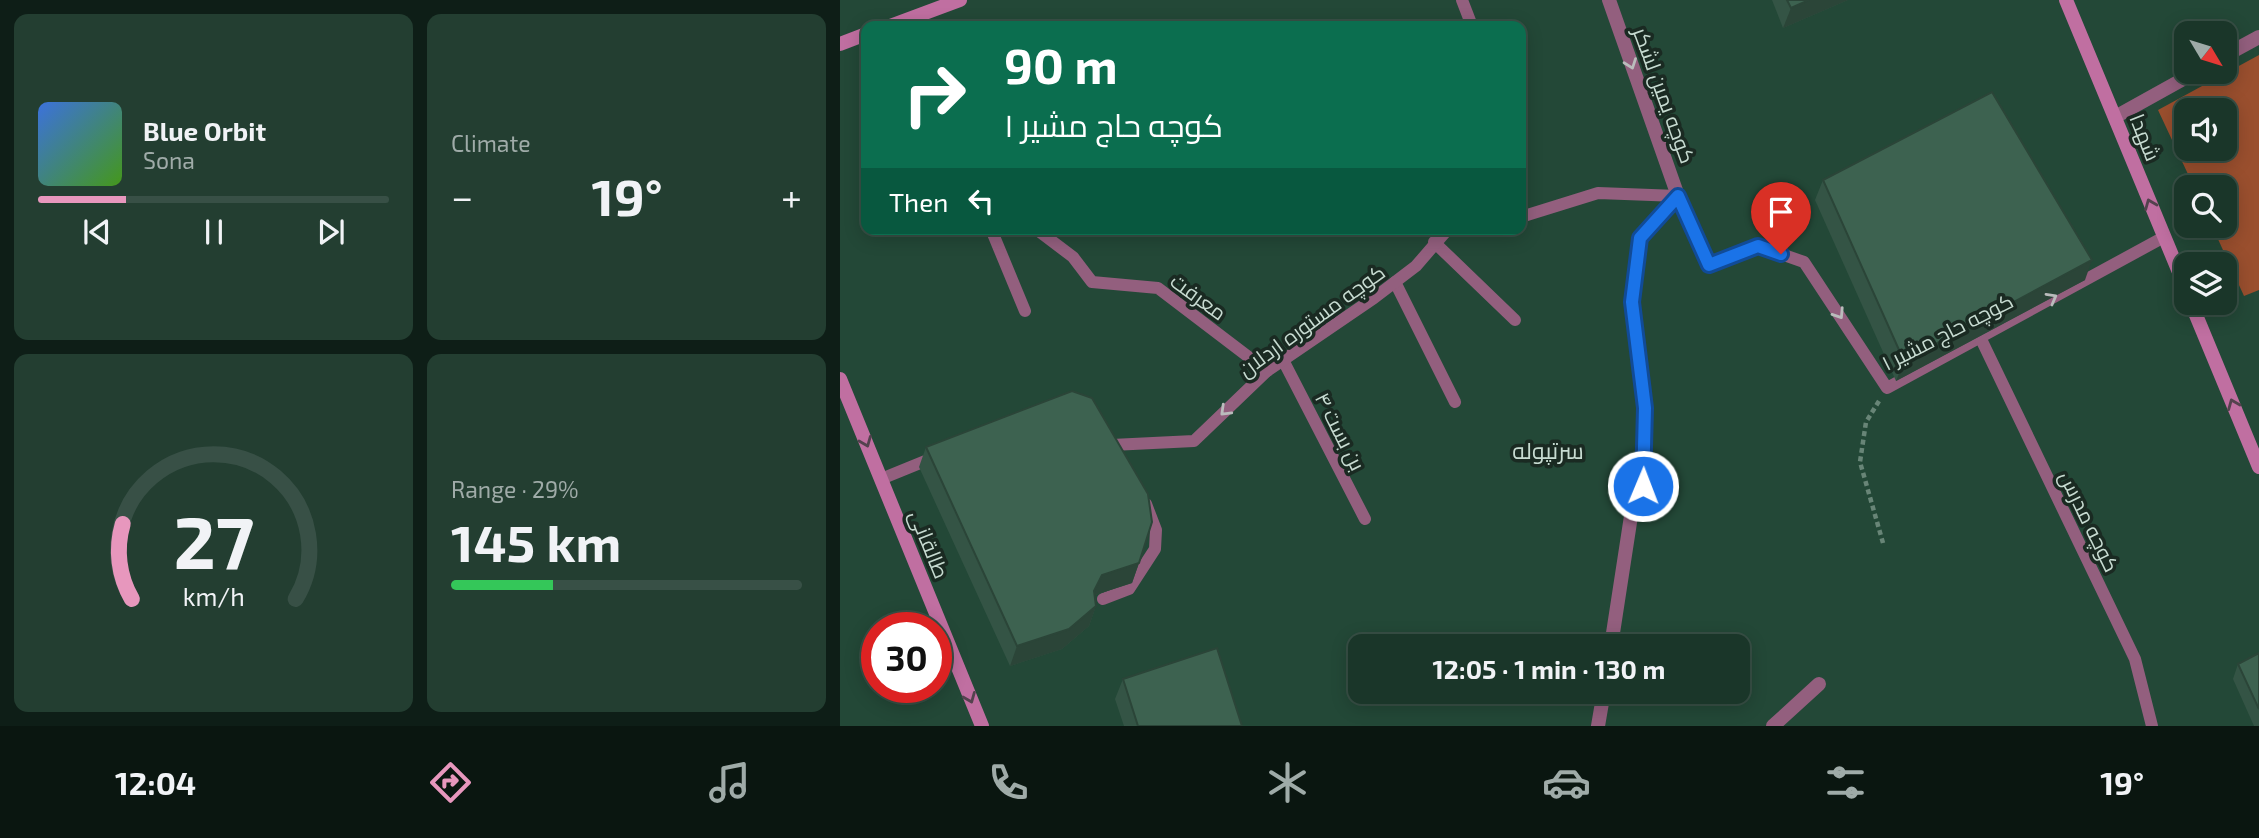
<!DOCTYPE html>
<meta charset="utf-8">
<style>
:root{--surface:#1a3629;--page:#233e31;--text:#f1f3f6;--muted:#9faba8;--line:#385046;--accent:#e797bd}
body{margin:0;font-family:"Exo 2",Cairo,sans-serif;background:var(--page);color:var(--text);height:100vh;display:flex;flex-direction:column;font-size:26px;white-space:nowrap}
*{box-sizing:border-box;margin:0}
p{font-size:23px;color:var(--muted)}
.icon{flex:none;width:38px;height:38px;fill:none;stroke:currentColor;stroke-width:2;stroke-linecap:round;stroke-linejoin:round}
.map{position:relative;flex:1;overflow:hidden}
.side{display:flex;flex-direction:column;gap:14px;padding:14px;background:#0e1e17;width:840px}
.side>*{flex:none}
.guide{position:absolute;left:21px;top:21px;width:665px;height:214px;border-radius:14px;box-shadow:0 4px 18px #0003,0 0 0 2px var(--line);background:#0b6e4f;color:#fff;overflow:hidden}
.needle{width:46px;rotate:128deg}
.buttons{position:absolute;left:1334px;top:21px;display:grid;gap:14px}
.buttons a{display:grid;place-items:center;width:63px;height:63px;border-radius:14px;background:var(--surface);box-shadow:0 4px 18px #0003,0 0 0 2px var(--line);font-size:35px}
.speed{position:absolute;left:21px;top:612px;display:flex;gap:14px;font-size:35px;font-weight:700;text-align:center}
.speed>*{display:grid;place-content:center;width:91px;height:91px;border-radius:50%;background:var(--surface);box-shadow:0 4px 18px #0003,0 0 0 2px var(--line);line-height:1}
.speed .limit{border:10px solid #d22;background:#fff;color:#111}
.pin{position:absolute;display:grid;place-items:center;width:60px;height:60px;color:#fff;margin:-72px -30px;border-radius:50% 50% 50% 0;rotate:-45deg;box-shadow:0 0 7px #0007}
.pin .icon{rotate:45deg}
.me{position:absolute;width:77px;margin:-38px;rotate:1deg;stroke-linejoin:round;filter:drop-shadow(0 0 5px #0008)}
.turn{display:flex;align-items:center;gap:24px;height:147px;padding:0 28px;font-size:32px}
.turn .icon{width:91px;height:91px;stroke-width:2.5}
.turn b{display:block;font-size:49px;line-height:60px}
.then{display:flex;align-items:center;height:66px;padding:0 28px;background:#0003;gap:14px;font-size:26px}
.big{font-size:52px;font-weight:700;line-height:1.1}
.side .card{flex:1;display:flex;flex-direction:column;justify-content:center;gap:10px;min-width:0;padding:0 24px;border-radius:14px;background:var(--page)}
.side .dial{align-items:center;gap:0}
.dial svg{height:182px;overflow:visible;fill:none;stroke:var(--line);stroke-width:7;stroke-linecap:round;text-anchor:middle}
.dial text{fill:var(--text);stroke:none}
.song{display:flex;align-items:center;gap:21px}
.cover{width:84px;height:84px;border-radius:10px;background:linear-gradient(135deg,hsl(220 70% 55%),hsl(100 70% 35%))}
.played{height:7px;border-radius:4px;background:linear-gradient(90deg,var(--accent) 25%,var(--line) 25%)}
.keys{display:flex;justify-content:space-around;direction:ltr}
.heat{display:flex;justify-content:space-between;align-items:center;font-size:38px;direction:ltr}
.charge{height:10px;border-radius:5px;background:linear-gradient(90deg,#34c759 29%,var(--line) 0)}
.side .tiles{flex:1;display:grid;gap:14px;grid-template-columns:repeat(2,1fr)}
.trip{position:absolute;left:508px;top:634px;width:402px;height:70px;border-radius:14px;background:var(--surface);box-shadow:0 4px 18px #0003,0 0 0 2px var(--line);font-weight:700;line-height:70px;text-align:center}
.menu{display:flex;height:112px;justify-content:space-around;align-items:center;background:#0a1610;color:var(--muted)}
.menu .icon{width:49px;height:49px}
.menu .current{color:var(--accent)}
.menu b{font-size:32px;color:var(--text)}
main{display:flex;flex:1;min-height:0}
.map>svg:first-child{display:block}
.green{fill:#9a4f2e;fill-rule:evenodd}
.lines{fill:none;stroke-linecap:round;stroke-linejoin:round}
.path{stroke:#688577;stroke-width:4.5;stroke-dasharray:5 3.5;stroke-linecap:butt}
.service{stroke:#935f7e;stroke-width:12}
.minor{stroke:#935f7e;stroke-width:14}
.secondary{stroke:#c06fa1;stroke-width:14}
.wall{fill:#345445}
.shaded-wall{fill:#2b4538}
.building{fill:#3d6250;stroke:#2b4538;stroke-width:2}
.oneway{stroke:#babcbc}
.oneway2{stroke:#54424e}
.route-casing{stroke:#114b97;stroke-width:18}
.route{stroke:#1a73e8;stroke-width:12}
.labels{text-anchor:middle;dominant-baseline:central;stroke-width:7;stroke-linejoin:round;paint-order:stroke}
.street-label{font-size:21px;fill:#c7dbd1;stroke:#1a2a22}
.neighbourhood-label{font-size:23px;fill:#c7dbd1;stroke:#1a2a22}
</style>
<main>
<section class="side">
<div class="tiles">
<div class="card">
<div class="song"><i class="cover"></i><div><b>Blue Orbit</b><p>Sona</p></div></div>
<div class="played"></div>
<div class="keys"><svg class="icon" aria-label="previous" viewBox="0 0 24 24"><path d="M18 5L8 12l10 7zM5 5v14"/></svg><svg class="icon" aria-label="pause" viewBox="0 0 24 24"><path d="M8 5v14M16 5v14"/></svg><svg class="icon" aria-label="next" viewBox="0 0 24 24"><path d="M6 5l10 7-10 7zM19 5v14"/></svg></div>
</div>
<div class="card"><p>Climate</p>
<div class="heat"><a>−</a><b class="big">19°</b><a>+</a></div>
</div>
<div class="card dial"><svg viewBox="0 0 100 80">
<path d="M14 69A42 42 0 1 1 86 69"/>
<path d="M14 69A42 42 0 0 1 10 36" stroke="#e797bd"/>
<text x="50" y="56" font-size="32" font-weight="700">27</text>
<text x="50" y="72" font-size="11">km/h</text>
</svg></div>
<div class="card"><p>Range · 29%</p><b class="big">145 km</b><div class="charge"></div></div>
</div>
</section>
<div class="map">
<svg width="1419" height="726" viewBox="0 0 1419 726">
<rect width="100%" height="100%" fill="#234837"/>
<path class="green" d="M1419,55V290L1404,296L1372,226H1384V187H1354L1318,110ZM1346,110H1384V149H1346Z"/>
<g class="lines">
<path class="path" d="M1039,401L1026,422L1020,462L1043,543"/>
<g class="service">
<path d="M622,0L632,26"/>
<path d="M681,217L758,193L838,196L869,265L918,246L964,262L1047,388L1324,237"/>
<path d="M151,229L185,311"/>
<path d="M196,229L233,257L252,282L318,288L427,371"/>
<path d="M594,242L675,320"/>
<path d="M555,282L615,402"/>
<path d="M1140,337L1295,659L1312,726"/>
<path d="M443,360L525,519"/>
<path d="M272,445L354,441L427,371L534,298L576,266L608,229"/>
<path d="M41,479L95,457"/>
<path d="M263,599L289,589L315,549L316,530L306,504"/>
</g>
<g class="minor">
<path d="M769,0L838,196L800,238L792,302L805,408L803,487L791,516L771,646"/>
<path d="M1384,56L1419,37"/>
<path d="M1275,117L1356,72"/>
<path d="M758,726L764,691"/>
<path d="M933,726L979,684"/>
</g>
<g class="secondary">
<path d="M1226,0L1346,289"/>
<path d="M50,26L120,0"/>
<path d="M0,44L26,34"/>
<path d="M1351,303L1419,467"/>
<path d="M0,379L142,726"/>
</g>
</g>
<g class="wall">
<path d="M932,0H1008L943,28Z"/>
<path d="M983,180L1245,280L1056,381L975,200Z"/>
<path d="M86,447L299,563L292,583L255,595L256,606L249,626L222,649L170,666L79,467Z"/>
<path d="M1419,653V726H1414L1393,679L1398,664Z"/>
<path d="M283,679L402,726H284L275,699Z"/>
</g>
<g class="shaded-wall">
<path d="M969,0H1008L943,28L951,8Z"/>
<path d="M1252,260L1245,280L1056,381L1064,361Z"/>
<path d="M299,563L292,583L255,595L254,591L262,575Z"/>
<path d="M256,606L249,626L222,649L170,666L177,646Z"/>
</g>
<g class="building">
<path d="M947,0H969L951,8Z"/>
<path d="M1152,92L1252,260L1064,361L983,180Z"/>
<path d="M232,391L252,398L308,494L312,522L299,563L262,575L254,591L256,606L229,629L177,646L86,447Z"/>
<path d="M377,648L402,726H298L283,679Z"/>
<path d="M1419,653V709L1398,664Z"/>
</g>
<defs><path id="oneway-chevron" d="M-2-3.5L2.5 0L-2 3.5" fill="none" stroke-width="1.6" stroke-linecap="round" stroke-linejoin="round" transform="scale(1.75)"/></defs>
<g class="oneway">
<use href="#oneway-chevron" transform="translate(791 64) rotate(70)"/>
<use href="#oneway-chevron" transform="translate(1212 298) rotate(-29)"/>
<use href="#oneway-chevron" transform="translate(999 314) rotate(57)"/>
<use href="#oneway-chevron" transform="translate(385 411) rotate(136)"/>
</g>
<g class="oneway2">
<use href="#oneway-chevron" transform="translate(1310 204) rotate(-112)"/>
<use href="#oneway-chevron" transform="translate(1393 404) rotate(-112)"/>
<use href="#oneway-chevron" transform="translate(26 442) rotate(68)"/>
<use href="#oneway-chevron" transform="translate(130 698) rotate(68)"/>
</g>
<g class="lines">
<defs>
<path id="route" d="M803,486L805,408L792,302L800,238L838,196L869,265L918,246L941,254"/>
</defs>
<use href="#route" class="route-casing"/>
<use href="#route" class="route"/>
</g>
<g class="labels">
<g class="street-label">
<text transform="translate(825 95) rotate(70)">کوچه یمین لشکر</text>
<text transform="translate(1306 137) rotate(68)">شهدا</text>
<text transform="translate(359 296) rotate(36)">معرفت</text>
<text transform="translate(471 320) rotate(-36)">کوچه مستوره اردلان</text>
<text transform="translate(1107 331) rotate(-27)">کوچه حاج مشیر ۱</text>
<text transform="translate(501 431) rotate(63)">بن بست ۴</text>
<text transform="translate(1250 521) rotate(64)">کوچه مدرس</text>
<text transform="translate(90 544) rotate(68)">طالقانی</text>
</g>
<g class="neighbourhood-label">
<text x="708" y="450">سرتپوله</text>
</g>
</g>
</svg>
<div class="buttons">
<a><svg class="needle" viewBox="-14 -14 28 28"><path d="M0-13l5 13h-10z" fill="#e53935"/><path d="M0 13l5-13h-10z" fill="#9faba8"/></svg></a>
<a><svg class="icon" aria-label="sound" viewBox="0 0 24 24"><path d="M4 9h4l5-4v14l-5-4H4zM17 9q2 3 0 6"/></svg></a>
<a><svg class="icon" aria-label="search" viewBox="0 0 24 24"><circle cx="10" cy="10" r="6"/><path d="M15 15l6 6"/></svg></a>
<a><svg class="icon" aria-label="layers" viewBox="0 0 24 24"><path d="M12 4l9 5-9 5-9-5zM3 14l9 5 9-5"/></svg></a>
</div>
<div class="speed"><div class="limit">30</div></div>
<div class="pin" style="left:941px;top:254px;background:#d93025"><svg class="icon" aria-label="arrive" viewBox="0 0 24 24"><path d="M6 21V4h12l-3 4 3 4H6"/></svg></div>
<svg class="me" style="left:803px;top:486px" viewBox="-20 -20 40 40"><circle r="17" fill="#1a73e8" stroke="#fff" stroke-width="3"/><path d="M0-11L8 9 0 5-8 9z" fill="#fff"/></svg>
<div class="trip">12:05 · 1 min · 130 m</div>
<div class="guide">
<div class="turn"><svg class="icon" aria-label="right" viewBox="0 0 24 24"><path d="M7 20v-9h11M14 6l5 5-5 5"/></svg><div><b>90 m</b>کوچه حاج مشیر ۱</div></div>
<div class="then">Then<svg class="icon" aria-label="left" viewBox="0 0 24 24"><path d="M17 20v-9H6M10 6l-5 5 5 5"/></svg></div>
</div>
</div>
</main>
<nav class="menu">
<b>12:04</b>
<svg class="icon current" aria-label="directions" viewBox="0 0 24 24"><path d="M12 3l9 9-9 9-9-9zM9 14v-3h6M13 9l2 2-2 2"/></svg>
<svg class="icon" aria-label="music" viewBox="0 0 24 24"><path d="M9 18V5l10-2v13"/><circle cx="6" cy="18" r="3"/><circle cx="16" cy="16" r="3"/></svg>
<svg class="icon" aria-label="phone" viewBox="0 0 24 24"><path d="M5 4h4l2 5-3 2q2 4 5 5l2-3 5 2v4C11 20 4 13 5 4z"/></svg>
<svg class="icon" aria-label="climate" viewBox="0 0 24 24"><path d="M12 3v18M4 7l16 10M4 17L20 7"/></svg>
<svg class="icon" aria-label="car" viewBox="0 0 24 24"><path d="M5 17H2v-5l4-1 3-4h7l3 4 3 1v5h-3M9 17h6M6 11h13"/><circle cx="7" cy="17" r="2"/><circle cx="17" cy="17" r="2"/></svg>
<svg class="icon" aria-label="filters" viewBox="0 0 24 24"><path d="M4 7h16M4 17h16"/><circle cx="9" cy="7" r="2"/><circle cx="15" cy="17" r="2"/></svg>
<b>19°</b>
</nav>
